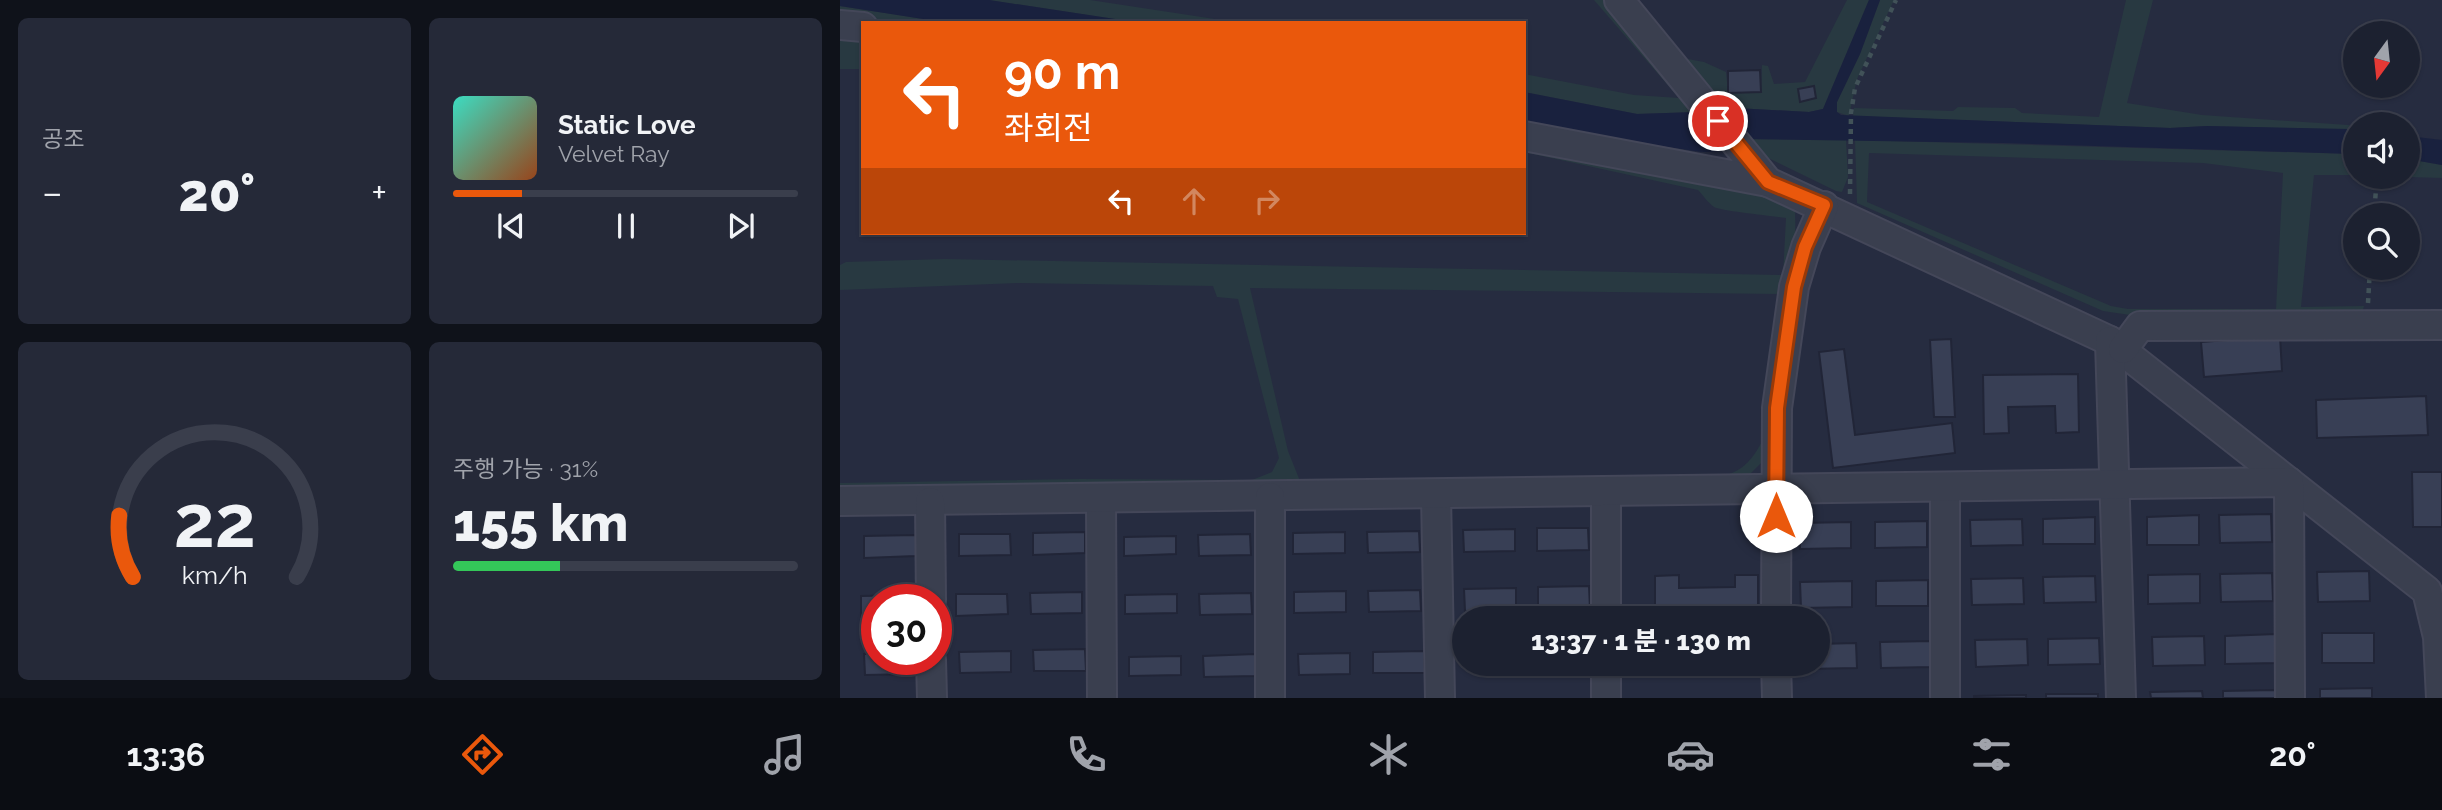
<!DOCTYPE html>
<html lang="ko">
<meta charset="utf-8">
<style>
:root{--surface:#1c2130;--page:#252938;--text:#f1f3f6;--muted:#a0a3ab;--line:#3a3e4c;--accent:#ea580c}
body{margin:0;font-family:Raleway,"Noto Sans KR",sans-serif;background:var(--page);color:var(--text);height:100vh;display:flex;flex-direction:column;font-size:26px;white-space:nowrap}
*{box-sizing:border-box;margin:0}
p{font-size:23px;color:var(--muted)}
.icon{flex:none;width:38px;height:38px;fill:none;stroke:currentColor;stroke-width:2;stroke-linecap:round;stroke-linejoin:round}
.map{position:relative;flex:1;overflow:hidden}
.sheet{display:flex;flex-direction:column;gap:18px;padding:18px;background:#0f121a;width:840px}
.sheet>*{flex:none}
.top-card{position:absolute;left:21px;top:21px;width:665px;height:214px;border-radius:0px;box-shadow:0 2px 5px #0004,0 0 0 2px var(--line);background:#ea580c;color:#fff;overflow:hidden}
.needle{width:46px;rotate:195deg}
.controls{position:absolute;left:1503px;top:21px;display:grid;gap:14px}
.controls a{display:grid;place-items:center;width:77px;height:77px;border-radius:50%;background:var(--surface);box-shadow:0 2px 5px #0004,0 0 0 2px var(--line);font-size:35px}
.speed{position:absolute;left:21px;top:584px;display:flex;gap:14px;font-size:35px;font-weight:700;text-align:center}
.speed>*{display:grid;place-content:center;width:91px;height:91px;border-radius:50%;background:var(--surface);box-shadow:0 2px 5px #0004,0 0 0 2px var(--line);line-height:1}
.speed .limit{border:10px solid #d22;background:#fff;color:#111}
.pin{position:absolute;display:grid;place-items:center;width:60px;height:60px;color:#fff;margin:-30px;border:4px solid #fff;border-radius:50%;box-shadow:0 2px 7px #0007}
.me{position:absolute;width:77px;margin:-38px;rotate:0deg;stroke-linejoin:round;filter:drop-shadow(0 0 5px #0008)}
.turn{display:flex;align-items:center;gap:24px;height:147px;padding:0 28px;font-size:32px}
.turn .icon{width:91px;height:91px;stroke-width:2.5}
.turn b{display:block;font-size:49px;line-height:60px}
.lanes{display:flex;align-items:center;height:66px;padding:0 28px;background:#0003;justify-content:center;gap:35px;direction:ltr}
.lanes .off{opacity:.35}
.big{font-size:52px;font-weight:800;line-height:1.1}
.sheet .tile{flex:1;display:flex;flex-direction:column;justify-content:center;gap:10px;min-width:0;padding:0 24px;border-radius:10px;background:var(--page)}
.sheet .dial{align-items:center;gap:0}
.dial svg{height:182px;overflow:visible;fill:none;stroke:var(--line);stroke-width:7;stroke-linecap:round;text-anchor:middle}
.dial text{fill:var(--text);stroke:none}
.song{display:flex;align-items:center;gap:21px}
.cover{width:84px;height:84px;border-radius:10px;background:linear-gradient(135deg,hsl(170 70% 55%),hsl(20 70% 35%))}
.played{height:7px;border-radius:4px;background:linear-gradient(90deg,var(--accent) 20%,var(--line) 20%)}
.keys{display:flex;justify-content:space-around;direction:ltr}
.heat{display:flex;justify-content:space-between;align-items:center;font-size:38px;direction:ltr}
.charge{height:10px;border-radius:5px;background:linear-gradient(90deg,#34c759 31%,var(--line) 0)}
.sheet .tiles{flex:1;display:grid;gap:18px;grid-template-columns:repeat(2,1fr)}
.trip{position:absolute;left:612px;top:606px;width:378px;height:70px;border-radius:35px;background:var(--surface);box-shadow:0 2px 5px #0004,0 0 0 2px var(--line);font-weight:800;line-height:70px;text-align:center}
.menu{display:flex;height:112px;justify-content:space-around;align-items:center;background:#0b0d13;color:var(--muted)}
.menu .icon{width:49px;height:49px}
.menu .current{color:var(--accent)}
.menu b{font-size:32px;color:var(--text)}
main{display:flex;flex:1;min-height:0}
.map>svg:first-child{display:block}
.green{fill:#283941;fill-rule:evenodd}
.water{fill:#19213e}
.building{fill:#383f55;stroke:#212537;stroke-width:2}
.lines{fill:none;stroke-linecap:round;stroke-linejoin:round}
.street-casing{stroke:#444759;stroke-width:32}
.path{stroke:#415258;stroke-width:4.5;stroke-dasharray:5 5;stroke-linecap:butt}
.street{stroke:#3a3f4f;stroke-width:28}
.route-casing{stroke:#983908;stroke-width:18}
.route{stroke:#ea580c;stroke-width:12}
</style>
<main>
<section class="sheet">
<div class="tiles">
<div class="tile"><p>공조</p>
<div class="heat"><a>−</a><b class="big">20°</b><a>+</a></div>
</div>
<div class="tile">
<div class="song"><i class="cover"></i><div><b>Static Love</b><p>Velvet Ray</p></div></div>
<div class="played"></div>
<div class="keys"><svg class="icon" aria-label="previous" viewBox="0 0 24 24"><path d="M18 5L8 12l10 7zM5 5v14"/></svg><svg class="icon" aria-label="pause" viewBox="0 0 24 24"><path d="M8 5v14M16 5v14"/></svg><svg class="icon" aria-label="next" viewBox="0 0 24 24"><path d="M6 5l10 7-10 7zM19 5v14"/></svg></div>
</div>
<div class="tile dial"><svg viewBox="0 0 100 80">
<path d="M14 69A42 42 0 1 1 86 69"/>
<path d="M14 69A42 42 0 0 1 8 42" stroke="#ea580c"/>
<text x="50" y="56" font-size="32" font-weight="700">22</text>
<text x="50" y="72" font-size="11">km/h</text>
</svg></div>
<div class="tile"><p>주행 가능 · 31%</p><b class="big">155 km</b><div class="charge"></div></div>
</div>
</section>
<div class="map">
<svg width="1602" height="698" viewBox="0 0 1602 698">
<rect width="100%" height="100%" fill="#262c40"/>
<g class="green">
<path d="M149,0H250L401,23H301Z"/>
<path d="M754,0H767L857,112L797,114L684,92V74L794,95L839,98Z"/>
<path d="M1007,0H1029L983,109L969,112L877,107L837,57L864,62L886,72L888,92L921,93L922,65L928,66L934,84L965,82Z"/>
<path d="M1040,0H1054L1017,79L1009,116L997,112V102L1020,54Z"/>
<path d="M1286,0H1313L1287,103L1362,115L1508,125L1515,126L1516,130L1367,126L1330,128L1013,116L1014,108L1113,111L1118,107L1175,108L1182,113L1259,117Z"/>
<path d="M0,6L109,23L0,22Z"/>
<path d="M0,28L23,30V69H0Z"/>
<path d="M684,138L857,172L946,202L955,210C956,239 955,267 948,294L410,288L448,451L460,481L887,475C915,466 923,439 934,414L923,461L906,478L0,491V483L241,479L412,480L432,472L439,458L398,299L377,297L373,286L179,283L0,290V265L6,262L105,259L943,275L946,218C933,216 881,211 874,207C868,203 863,195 858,190L684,152Z"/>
<path d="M901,139L1006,140L1008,177L1002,192L996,191L918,153Z"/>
<path d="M1015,140L1514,154L1515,175H1474L1461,307L1524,306L1521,316H1297L1263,311L1017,203ZM1029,153L1363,163L1443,173L1436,309H1288L1271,306L1027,202Z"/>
<path d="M1568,159L1602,165V178L1568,177Z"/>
</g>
<g class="water">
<path d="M0,0H149L301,23H109L0,6Z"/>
<path d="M1029,0H1040L1020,54L997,102V112L1001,115L1330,128L1367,126L1510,129L1515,130L1514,154L1164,143L901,139L877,107L969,112L983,109Z"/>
<path d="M684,92L797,114L857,112L882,145L879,151C865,154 849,150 835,148C785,142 734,131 684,121Z"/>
<path d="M1568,136L1602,140V165L1568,159Z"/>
</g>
<g class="building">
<path d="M920,70L921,92L888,93V71Z"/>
<path d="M974,86L976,98L960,102L958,89Z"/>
<path d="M1440,336L1442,371L1364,377L1361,342Z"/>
<path d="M1111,339L1115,417H1094L1090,340Z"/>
<path d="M1004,349L1015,435L1112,423L1115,453L993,468L979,352Z"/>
<path d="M1238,374L1239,432L1216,433L1215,406L1168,407L1169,433L1144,434L1143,375Z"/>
<path d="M1586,396L1588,435L1477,438L1476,400Z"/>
<path d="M1572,472H1602V527H1573Z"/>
<path d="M1431,514L1432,542L1380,543L1379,515Z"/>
<path d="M1359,515V545H1307V517Z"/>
<path d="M1255,517V544H1203V519Z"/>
<path d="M1182,519L1183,545L1131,546L1130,520Z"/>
<path d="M1087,521V547L1035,548V522Z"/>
<path d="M1011,522V548L960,549L959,523Z"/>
<path d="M697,528H748L749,550L697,551Z"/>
<path d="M675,529V551L624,552L623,530Z"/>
<path d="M579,531L580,552L528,553L527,532Z"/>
<path d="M245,532V553L193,555V533Z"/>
<path d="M505,532V553L453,554V533Z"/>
<path d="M119,534H170L171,555L119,556Z"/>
<path d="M410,534L411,555L359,556L358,535Z"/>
<path d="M76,535V556L24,558V536Z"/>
<path d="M336,536V554L284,556V537Z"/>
<path d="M1529,571L1530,601L1478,602L1477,572Z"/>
<path d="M1432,573L1433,601L1381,602L1380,574Z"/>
<path d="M1360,574V603L1308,604V575Z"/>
<path d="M839,575V588L895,587V575H918V613H815V576Z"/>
<path d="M1255,576L1256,602L1204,603L1203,577Z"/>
<path d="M1183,578L1184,604L1132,605L1131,579Z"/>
<path d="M1088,580V606H1036V581Z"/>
<path d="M1012,581V607L961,608L960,582Z"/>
<path d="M749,586L750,609L698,610V587Z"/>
<path d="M676,588V610L625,611L624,589Z"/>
<path d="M580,590L581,611L529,612L528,591Z"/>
<path d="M506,591V612L454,613V592Z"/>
<path d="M242,592V613L191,614L190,593Z"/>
<path d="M411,593L412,614L360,615L359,594Z"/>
<path d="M116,594H167L168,614L116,616Z"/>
<path d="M337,594V613L285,614V595Z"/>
<path d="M73,595V600H37V617H21V596Z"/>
<rect x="1482" y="633" width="52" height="30"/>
<path d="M1436,634L1437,663L1385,664V636Z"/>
<path d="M1364,636L1365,665L1313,666L1312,637Z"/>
<path d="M1259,638L1260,664L1208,665V639Z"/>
<path d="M1187,639L1188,665L1136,667L1135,640Z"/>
<path d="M1092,641V667L1041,668L1040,642Z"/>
<path d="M1016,643L1017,668L965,669V663H978V644Z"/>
<path d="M245,649L246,671H194L193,650Z"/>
<path d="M171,651V672L120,673L119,652Z"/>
<path d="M584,651L585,673H533V652Z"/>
<path d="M510,653V674L459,675L458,654Z"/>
<path d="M24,654H37V660H77V674L25,675Z"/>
<path d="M415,654L416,676L364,677L363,656Z"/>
<path d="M341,656V675L289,676V657Z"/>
<path d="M628,663H681V671L629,672Z"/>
<rect x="702" y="663" width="52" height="8"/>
<path d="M799,663H851V668L799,670Z"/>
<path d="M869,663H921V668L869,669Z"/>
<path d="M1532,688V698H1480V689Z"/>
<path d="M1435,690V698H1383V691Z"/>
<path d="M1362,691L1363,698H1311L1310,692Z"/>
<rect x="1206" y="694" width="52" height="4"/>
<path d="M1186,695V698H1134V696Z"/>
</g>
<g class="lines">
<defs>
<g id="street">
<path d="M779,0L928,182L1270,341L1587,591L1598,637L1601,698"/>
<path d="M0,25L23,27"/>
<path d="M684,136L928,182"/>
<path d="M1270,341L1281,698"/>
<path d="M1283,349L1300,326L1602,325"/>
<path d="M1105,487V698"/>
<path d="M766,492V618"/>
<path d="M596,495L600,698"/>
<path d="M261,500L262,698"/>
<path d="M0,501L1449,482L1450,698"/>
<path d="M90,502L91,600"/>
<path d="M936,618L937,408L954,287L966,247L984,206"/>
<path d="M91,660L92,698"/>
<path d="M766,663V698"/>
<path d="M936,663L937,698"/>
<path d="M430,698V497"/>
</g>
</defs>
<use href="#street" class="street-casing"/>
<g class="path">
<path d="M1526,177L1536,189L1534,215"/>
<path d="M1010,194L1011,113L1015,88L1056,0"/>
<path d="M1528,303L1530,268"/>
</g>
<use href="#street" class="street"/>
</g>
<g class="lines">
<defs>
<path id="route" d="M878,121L928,182L984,205L965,247L954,287L937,408L936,516"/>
</defs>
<use href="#route" class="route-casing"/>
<use href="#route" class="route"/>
</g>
</svg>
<div class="controls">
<a><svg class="needle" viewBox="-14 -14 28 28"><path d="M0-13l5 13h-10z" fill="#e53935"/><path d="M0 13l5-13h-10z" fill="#a0a3ab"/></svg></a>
<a><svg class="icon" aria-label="sound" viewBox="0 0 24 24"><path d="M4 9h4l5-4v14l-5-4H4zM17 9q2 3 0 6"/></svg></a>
<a><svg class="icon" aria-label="search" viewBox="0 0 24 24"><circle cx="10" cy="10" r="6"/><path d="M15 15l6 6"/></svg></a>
</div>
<div class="speed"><div class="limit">30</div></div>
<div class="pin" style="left:878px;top:121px;background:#d93025"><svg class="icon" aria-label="arrive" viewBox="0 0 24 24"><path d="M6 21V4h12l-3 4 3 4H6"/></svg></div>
<svg class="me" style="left:936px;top:516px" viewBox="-20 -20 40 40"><circle r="19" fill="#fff"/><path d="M0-13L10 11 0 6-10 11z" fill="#ea580c"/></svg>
<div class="trip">13:37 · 1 분 · 130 m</div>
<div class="top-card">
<div class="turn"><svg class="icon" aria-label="left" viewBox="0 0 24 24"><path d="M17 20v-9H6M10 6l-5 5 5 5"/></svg><div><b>90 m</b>좌회전</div></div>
<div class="lanes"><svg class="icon" aria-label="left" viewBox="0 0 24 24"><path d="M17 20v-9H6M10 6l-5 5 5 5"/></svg><svg class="icon off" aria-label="ahead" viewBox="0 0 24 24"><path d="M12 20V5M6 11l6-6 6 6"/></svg><svg class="icon off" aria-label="right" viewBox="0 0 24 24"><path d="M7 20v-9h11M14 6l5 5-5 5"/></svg></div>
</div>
</div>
</main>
<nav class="menu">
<b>13:36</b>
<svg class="icon current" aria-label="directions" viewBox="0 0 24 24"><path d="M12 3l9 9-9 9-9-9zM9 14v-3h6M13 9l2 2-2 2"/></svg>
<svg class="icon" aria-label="music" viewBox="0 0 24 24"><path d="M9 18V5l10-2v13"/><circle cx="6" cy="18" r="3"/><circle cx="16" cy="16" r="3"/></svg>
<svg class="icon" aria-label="phone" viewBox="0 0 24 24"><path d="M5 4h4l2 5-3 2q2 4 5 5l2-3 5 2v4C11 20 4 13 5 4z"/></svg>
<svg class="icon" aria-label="climate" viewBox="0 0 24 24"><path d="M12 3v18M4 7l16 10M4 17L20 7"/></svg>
<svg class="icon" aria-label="car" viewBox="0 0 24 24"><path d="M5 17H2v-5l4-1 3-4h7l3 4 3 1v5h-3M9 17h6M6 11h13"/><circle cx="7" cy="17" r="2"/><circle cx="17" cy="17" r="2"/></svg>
<svg class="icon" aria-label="filters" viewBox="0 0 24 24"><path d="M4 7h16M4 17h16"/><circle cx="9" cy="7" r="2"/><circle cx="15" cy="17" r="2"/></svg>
<b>20°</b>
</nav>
